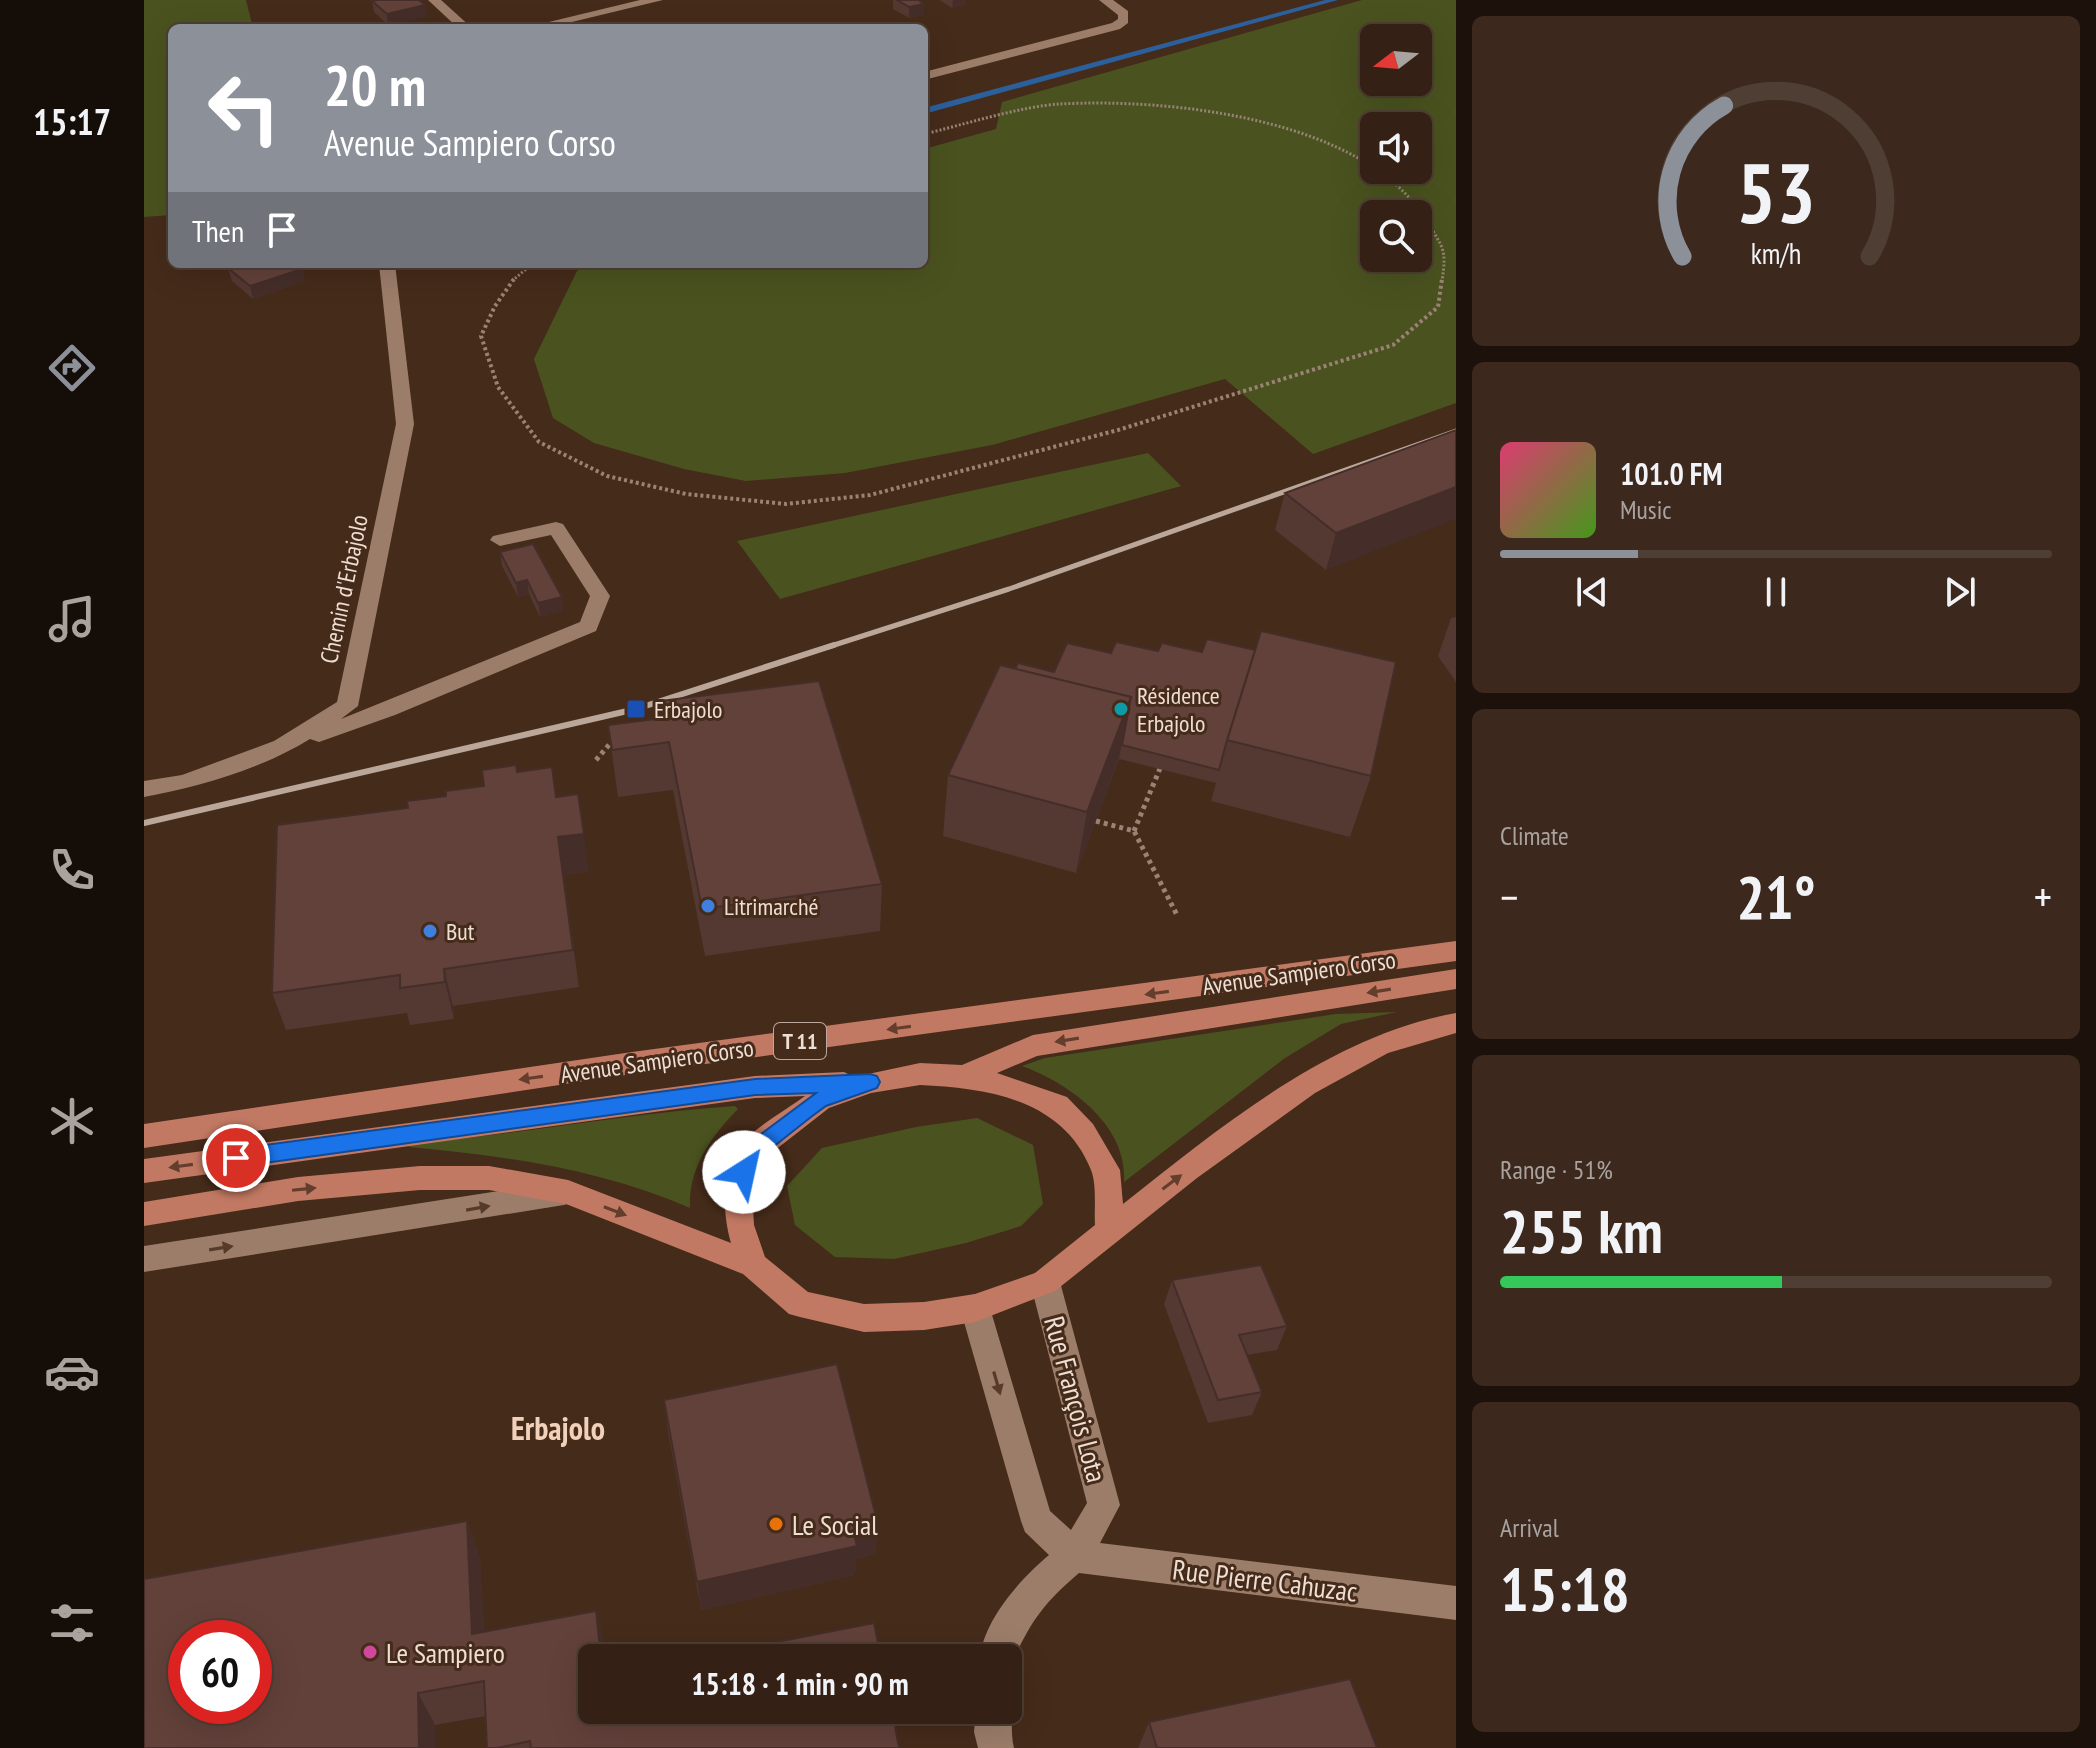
<!DOCTYPE html>
<meta charset="utf-8">
<style>
:root{--surface:#342014;--page:#3c281d;--text:#f1f3f6;--muted:#a9a3a0;--line:#4e3e34;--accent:#8c9099}
body{margin:0;font-family:"PT Sans Narrow",sans-serif;background:var(--page);color:var(--text);height:100vh;display:flex;flex-direction:column;font-size:30px;white-space:nowrap}
*{box-sizing:border-box;margin:0}
p{font-size:26px;color:var(--muted)}
.icon{flex:none;width:44px;height:44px;fill:none;stroke:currentColor;stroke-width:2;stroke-linecap:round;stroke-linejoin:round}
.map{position:relative;flex:1;overflow:hidden}
.panel{display:flex;flex-direction:column;gap:16px;padding:16px;background:#1d120b;width:640px}
.panel>*{flex:none}
.banner{position:absolute;left:24px;top:24px;width:760px;height:244px;border-radius:12px;box-shadow:0 8px 32px #0002,0 0 0 2px var(--line);background:#8c9099;color:#fff;overflow:hidden}
.needle{width:52px;rotate:254deg}
.buttons{position:absolute;left:1216px;top:24px;display:grid;gap:16px}
.buttons a{display:grid;place-items:center;width:72px;height:72px;border-radius:12px;background:var(--surface);box-shadow:0 8px 32px #0002,0 0 0 2px var(--line);font-size:40px}
.speed{position:absolute;left:24px;top:1620px;display:flex;gap:16px;font-size:40px;font-weight:700;text-align:center}
.speed>*{display:grid;place-content:center;width:104px;height:104px;border-radius:50%;background:var(--surface);box-shadow:0 8px 32px #0002,0 0 0 2px var(--line);line-height:1}
.speed .limit{border:12px solid #d22;background:#fff;color:#111}
.pin{position:absolute;display:grid;place-items:center;width:68px;height:68px;color:#fff;margin:-34px;border:4px solid #fff;border-radius:50%;box-shadow:0 2px 8px #0007}
.me{position:absolute;width:88px;margin:-44px;rotate:35deg;stroke-linejoin:round;filter:drop-shadow(0 0 6px #0008)}
.turn{display:flex;align-items:center;gap:28px;height:168px;padding:0 24px;font-size:36px}
.turn .icon{width:104px;height:104px;stroke-width:2.5}
.turn b{display:block;font-size:56px;line-height:68px}
.then{display:flex;align-items:center;height:76px;padding:0 24px;background:#0003;gap:16px;font-size:30px}
.big{font-size:60px;font-weight:600;line-height:1.1}
.panel .tile{flex:1;display:flex;flex-direction:column;justify-content:center;gap:12px;min-width:0;padding:0 28px;border-radius:12px;background:var(--page)}
.panel .dial{align-items:center;gap:0}
.dial svg{height:208px;overflow:visible;fill:none;stroke:var(--line);stroke-width:7;stroke-linecap:round;text-anchor:middle}
.dial text{fill:var(--text);stroke:none}
.song{display:flex;align-items:center;gap:24px}
.cover{width:96px;height:96px;border-radius:12px;background:linear-gradient(135deg,hsl(340 70% 55%),hsl(100 70% 35%))}
.played{height:8px;border-radius:4px;background:linear-gradient(90deg,var(--accent) 25%,var(--line) 25%)}
.keys{display:flex;justify-content:space-around;direction:ltr}
.heat{display:flex;justify-content:space-between;align-items:center;font-size:44px;direction:ltr}
.charge{height:12px;border-radius:6px;background:linear-gradient(90deg,#34c759 51%,var(--line) 0)}
.trip{position:absolute;left:434px;top:1644px;width:444px;height:80px;border-radius:12px;background:var(--surface);box-shadow:0 8px 32px #0002,0 0 0 2px var(--line);font-weight:600;line-height:80px;text-align:center}
main{display:flex;flex:1;min-height:0}
.tabs{display:flex;flex-direction:column;width:144px;justify-content:space-around;align-items:center;background:#150d08;color:var(--muted)}
.tabs .icon{width:56px;height:56px}
.tabs .active{color:var(--accent)}
.tabs b{font-size:36px;color:var(--text)}
.map>svg:first-child{display:block}
.green{fill:#4a531f;fill-rule:evenodd}
.lines{fill:none;stroke-linecap:round;stroke-linejoin:round}
.stream{fill:#2c609c;fill-rule:evenodd}
.path-far2{stroke:#998375;stroke-width:3;stroke-dasharray:2 2;stroke-linecap:butt}
.path-far1{stroke:#998375;stroke-width:4;stroke-dasharray:3 3;stroke-linecap:butt}
.path{stroke:#998375;stroke-width:5;stroke-dasharray:4 4;stroke-linecap:butt}
.minor{fill:#9c7d6a;fill-rule:evenodd}
.major{fill:#c27963;fill-rule:evenodd}
.rail-far1{stroke:#bba79a;stroke-width:5}
.rail{stroke:#bba79a;stroke-width:6}
.wall{fill:#543832}
.shaded-wall{fill:#452e29}
.building{fill:#62413a;stroke:#452e29;stroke-width:2;fill-rule:evenodd}
.oneway{fill:#643e2c}
.oneway2{fill:#563b2a}
.route{fill:#1a73e8;stroke:#114b97;stroke-width:2}
.transit-dot{fill:#1a4fb4;stroke:#452b1a;stroke-width:3}
.culture-dot{fill:#0f9aa8;stroke:#452b1a;stroke-width:3}
.shop-dot{fill:#3f7fe0;stroke:#452b1a;stroke-width:3}
.food-dot{fill:#e8710a;stroke:#452b1a;stroke-width:3}
.hotel-dot{fill:#d1479c;stroke:#452b1a;stroke-width:3}
.labels{text-anchor:middle;dominant-baseline:central;stroke-width:6;stroke-linejoin:round;paint-order:stroke}
.shield{fill:#452b1a;stroke:#bca89c;stroke-width:2}
.shield-label{font-size:22px;font-weight:bold;fill:#efded3}
.street-label{font-size:24px;fill:#efded3;stroke:#452b1a}
.poi-label{font-size:24px;fill:#efded3;stroke:#452b1a;text-anchor:start}
.near-street-label{font-size:28px;fill:#efded3;stroke:#452b1a}
.near-poi-label{font-size:28px;fill:#efded3;stroke:#452b1a;text-anchor:start}
.near-neighbourhood-label{font-size:32px;font-weight:bold;fill:#f2d1bb;stroke:#452b1a}
</style>
<main>
<nav class="tabs">
<b>15:17</b>
<svg class="icon active" aria-label="directions" viewBox="0 0 24 24"><path d="M12 3l9 9-9 9-9-9zM9 14v-3h6M13 9l2 2-2 2"/></svg>
<svg class="icon" aria-label="music" viewBox="0 0 24 24"><path d="M9 18V5l10-2v13"/><circle cx="6" cy="18" r="3"/><circle cx="16" cy="16" r="3"/></svg>
<svg class="icon" aria-label="phone" viewBox="0 0 24 24"><path d="M5 4h4l2 5-3 2q2 4 5 5l2-3 5 2v4C11 20 4 13 5 4z"/></svg>
<svg class="icon" aria-label="climate" viewBox="0 0 24 24"><path d="M12 3v18M4 7l16 10M4 17L20 7"/></svg>
<svg class="icon" aria-label="car" viewBox="0 0 24 24"><path d="M5 17H2v-5l4-1 3-4h7l3 4 3 1v5h-3M9 17h6M6 11h13"/><circle cx="7" cy="17" r="2"/><circle cx="17" cy="17" r="2"/></svg>
<svg class="icon" aria-label="filters" viewBox="0 0 24 24"><path d="M4 7h16M4 17h16"/><circle cx="9" cy="7" r="2"/><circle cx="15" cy="17" r="2"/></svg>
</nav>
<div class="map">
<svg width="1312" height="1748" viewBox="0 0 1312 1748">
<rect width="100%" height="100%" fill="#452b1a"/>
<g class="green">
<path d="M0,0H102L109,28H28V215L0,217Z"/>
<path d="M1218,0H1312V403L1169,454L1081,379L848,445L701,473L602,481L540,469L450,443L409,418L390,359L433,271L445,264H780V149L852,129L858,102ZM1274,38V82H1230V38ZM1274,126V170H1230V126ZM1274,214V258H1230V214Z"/>
<path d="M1004,453L1037,486L636,599L593,541Z"/>
<path d="M1253,1012L1197,1024L1141,1058L980,1182C984,1125 925,1083 878,1066L901,1058L1192,1014Z"/>
<path d="M591,1106L594,1109C567,1136 544,1169 546,1208C456,1169 362,1156 265,1147L268,1143C376,1135 483,1113 591,1106Z"/>
<path d="M833,1118L889,1145L899,1204L877,1226L822,1243L750,1259L691,1257L651,1225L643,1186L678,1148L772,1127Z"/>
</g>
<g class="lines">
<path class="stream" d="M1181,0H1194L780,114V108Z"/>
<g class="path-far2">
<path d="M780,134C819,125 878,106 916,104C1025,98 1220,118 1282,220C1299,248 1303,248 1298,281"/>
<path d="M368,281L388,264"/>
</g>
<path class="path-far1" d="M370,279L351,306L337,336L354,387L395,442L463,476L542,494L642,504L726,495L974,430L1249,345L1294,307L1298,279"/>
<g class="path">
<path d="M452,760L470,739"/>
<path d="M952,821L990,831L1034,917"/>
<path d="M990,831L1017,766"/>
</g>
<g class="minor">
<path d="M284,0H297L328,28H314Z"/>
<path d="M496,0H519L403,28H380Z"/>
<path d="M955,0H969L984,11V23L976,29L780,80V72L968,23L974,19V15Z"/>
<path d="M143,23L147,24L149,28H137Z"/>
<path d="M235,264H251L270,424L214,706L197,719L436,622L446,596L407,535L356,546L346,540L349,536L412,522L419,524L466,596L452,631L251,715L175,742L166,739C117,769 56,787 0,797V781L38,775L130,741L193,702L252,424Z"/>
<path d="M420,1181L430,1184L434,1193L430,1202L420,1205L0,1272V1246Z"/>
<path d="M901,1269L911,1273L916,1282L976,1505L956,1543L1312,1586V1620L935,1573C897,1605 884,1626 865,1670L864,1658H836C839,1621 877,1578 905,1555L881,1532L877,1521L816,1308L820,1298L831,1294L842,1298L846,1308L906,1511L927,1530L943,1503L886,1282L891,1273Z"/>
<path d="M864,1701C870,1716 866,1732 870,1748H834L830,1732L832,1710H864Z"/>
</g>
<g class="major">
<path d="M1312,941V961L488,1074L0,1148V1124L488,1052Z"/>
<path d="M1312,969V989L893,1056L853,1073L923,1097L949,1124L976,1170L979,1204C1077,1127 1185,1036 1312,1013V1033L1244,1053L1171,1093L1053,1178L911,1291L831,1322L780,1330L720,1332L656,1317L645,1314L599,1274L422,1204L345,1190H276L154,1201L0,1226V1202L154,1177L276,1166H345L424,1180L587,1243C579,1217 576,1169 595,1146C610,1128 642,1110 661,1096L611,1098L0,1183V1159L611,1076L700,1072L710,1077L776,1063L818,1065L889,1035ZM776,1085C843,1088 919,1099 947,1170C953,1185 950,1209 951,1225L891,1273L831,1294L780,1302L720,1304L664,1292L621,1257L610,1225L608,1190L617,1161L685,1108L727,1093Z"/>
</g>
<path class="rail-far1" d="M684,647L865,589L1312,431"/>
<path class="rail" d="M0,823L492,709L690,645"/>
</g>
<g class="wall">
<path d="M749,0H774L780,4V15L765,18L749,9Z"/>
<path d="M795,0H822V4L808,8Z"/>
<path d="M228,1L283,16L244,25L230,12Z"/>
<path d="M115,265L158,269L161,281L109,299L88,281L84,268Z"/>
<path d="M1312,430L1182,570L1131,530L1141,493Z"/>
<path d="M356,552L418,597L419,611L396,617L385,594L374,597L358,566Z"/>
<path d="M1312,617V682L1294,656L1307,618Z"/>
<path d="M1014,651L1058,652L1227,776L1206,837L1067,801L1072,783L975,759L932,873L799,836L804,775L871,669L910,672L967,653Z"/>
<path d="M516,701L738,884L736,931L561,956L529,790L474,797L464,725L518,718Z"/>
<path d="M373,772L412,797L445,871L420,875L435,987L309,1006L310,1019L266,1025L263,1013L142,1030L128,993L264,808L340,786Z"/>
<path d="M1028,1280L1143,1326L1133,1350L1103,1355L1118,1392L1108,1415L1064,1423L1020,1304Z"/>
<path d="M520,1400L734,1524L731,1554L712,1559L711,1575L557,1610L524,1432Z"/>
<path d="M323,1521L336,1559L340,1632L452,1611L461,1646L448,1710L755,1748H343L342,1716L291,1725V1748H0Z"/>
<path d="M1005,1722L1233,1748H994Z"/>
</g>
<g class="shaded-wall">
<path d="M809,0H822V4L808,8Z"/>
<path d="M780,4V15L765,18V7Z"/>
<path d="M281,5L283,16L244,25L243,14Z"/>
<path d="M158,269L161,281L109,299L106,286Z"/>
<path d="M1312,487V519L1182,570L1192,533Z"/>
<path d="M383,580L385,594L374,597L372,583Z"/>
<path d="M418,597L419,611L396,617L394,603Z"/>
<path d="M987,697L975,758L932,873L943,812Z"/>
<path d="M440,834L445,871L420,875L435,987L414,837Z"/>
<path d="M300,969L309,1006L310,1019L301,982Z"/>
<path d="M323,1521L336,1559L342,1668L328,1634Z"/>
<path d="M734,1524L731,1554L712,1559L711,1575L557,1610L553,1582L709,1530Z"/>
<path d="M452,1611L461,1646L462,1658H457Z"/>
<path d="M274,1693L291,1725V1748H275Z"/>
</g>
<g class="building">
<path d="M234,0H275L281,5L243,14L228,1Z"/>
<path d="M753,0H774L780,4L765,7Z"/>
<path d="M97,264H114L115,265L119,264H152L158,269L106,286L84,268Z"/>
<path d="M1312,430V487L1192,533L1141,493Z"/>
<path d="M389,544L418,597L394,603L383,580L372,583L356,552Z"/>
<path d="M1117,631L1252,662L1227,776L1083,740Z"/>
<path d="M1063,639L1111,650L1083,740L1075,770L978,745L987,697L871,669L874,663L910,672L923,643L967,653L972,642L1014,651L1018,643L1058,652Z"/>
<path d="M856,665L987,697L943,812L804,775Z"/>
<path d="M675,681L738,884L558,909L525,742L468,750L464,725L520,718L516,701Z"/>
<path d="M372,765L373,772L408,767L412,797L434,794L440,834L414,837L429,950L300,969L301,982L256,988V975L128,993L133,825L264,808L263,801L302,796V791L340,786L338,770Z"/>
<path d="M1117,1265L1143,1326L1095,1335L1118,1392L1074,1400L1028,1280Z"/>
<path d="M693,1364L734,1524L709,1530L713,1546L553,1582L520,1400Z"/>
<path d="M323,1521L328,1634L452,1611L457,1658H448V1710H748L755,1748H387L386,1741L353,1748H343L340,1681L274,1693L275,1748H0V1579ZM42,1638H110V1706H42Z"/>
<path d="M730,1623L737,1658H589L588,1651Z"/>
<path d="M1206,1679L1233,1748H1013L1005,1722Z"/>
</g>
<defs><path id="oneway-solid" d="M-6-.8H1V-3.2L6.5 0L1 3.2V.8H-6Z" transform="scale(2)"/></defs>
<g class="oneway">
<use href="#oneway-solid" transform="translate(1235 991) rotate(171)"/>
<use href="#oneway-solid" transform="translate(1013 993) rotate(172)"/>
<use href="#oneway-solid" transform="translate(755 1028) rotate(172)"/>
<use href="#oneway-solid" transform="translate(923 1040) rotate(171)"/>
<use href="#oneway-solid" transform="translate(387 1078) rotate(172)"/>
<use href="#oneway-solid" transform="translate(37 1166) rotate(172)"/>
<use href="#oneway-solid" transform="translate(1028 1182) rotate(-37)"/>
<use href="#oneway-solid" transform="translate(160 1189) rotate(-6)"/>
<use href="#oneway-solid" transform="translate(471 1211) rotate(21)"/>
</g>
<g class="oneway2">
<use href="#oneway-solid" transform="translate(334 1208) rotate(-10)"/>
<use href="#oneway-solid" transform="translate(77 1248) rotate(-9)"/>
<use href="#oneway-solid" transform="translate(853 1383) rotate(74)"/>
</g>
<path class="route" d="M726,1074L733,1076L736,1082L733,1088L682,1106L667,1117L614,1159L607,1179L600,1181L592,1179L589,1172L598,1148L672,1093L611,1095L92,1167L84,1164L81,1158L84,1152L92,1149L611,1079Z"/>
<rect class="transit-dot" x="482" y="699" width="20" height="20" rx="4"/>
<circle class="culture-dot" cx="977" cy="709" r="8"/>
<g class="shop-dot">
<circle cx="564" cy="906" r="8"/>
<circle cx="286" cy="931" r="8"/>
</g>
<circle class="food-dot" cx="632" cy="1524" r="8"/>
<circle class="hotel-dot" cx="226" cy="1652" r="8"/>
<g class="labels">
<rect class="shield" x="630" y="1023" width="52" height="36" rx="6"/>
<g class="shield-label">
<text x="656" y="1041">T 11</text>
</g>
<g class="street-label">
<text transform="translate(200 589) rotate(-78)">Chemin d'Erbajolo</text>
<text transform="translate(1155 973) rotate(-8)">Avenue Sampiero Corso</text>
<text transform="translate(513 1061) rotate(-8)">Avenue Sampiero Corso</text>
</g>
<g class="poi-label">
<text x="993" y="695">Résidence<tspan x="993" dy="28">Erbajolo</tspan></text>
<text x="510" y="709">Erbajolo</text>
<text x="580" y="906">Litrimarché</text>
<text x="302" y="931">But</text>
</g>
<g class="near-street-label">
<text transform="translate(932 1399) rotate(75)">Rue François Lota</text>
<text transform="translate(1121 1580) rotate(7)">Rue Pierre Cahuzac</text>
</g>
<g class="near-poi-label">
<text x="648" y="1524">Le Social</text>
<text x="242" y="1652">Le Sampiero</text>
</g>
<g class="near-neighbourhood-label">
<text x="414" y="1428">Erbajolo</text>
</g>
</g>
</svg>
<div class="buttons">
<a><svg class="needle" viewBox="-14 -14 28 28"><path d="M0-13l5 13h-10z" fill="#e53935"/><path d="M0 13l5-13h-10z" fill="#a9a3a0"/></svg></a>
<a><svg class="icon" aria-label="sound" viewBox="0 0 24 24"><path d="M4 9h4l5-4v14l-5-4H4zM17 9q2 3 0 6"/></svg></a>
<a><svg class="icon" aria-label="search" viewBox="0 0 24 24"><circle cx="10" cy="10" r="6"/><path d="M15 15l6 6"/></svg></a>
</div>
<div class="speed"><div class="limit">60</div></div>
<div class="pin" style="left:92px;top:1158px;background:#d93025"><svg class="icon" aria-label="arrive" viewBox="0 0 24 24"><path d="M6 21V4h12l-3 4 3 4H6"/></svg></div>
<svg class="me" style="left:600px;top:1172px" viewBox="-20 -20 40 40"><circle r="19" fill="#fff"/><path d="M0-13L10 11 0 6-10 11z" fill="#1a73e8"/></svg>
<div class="trip">15:18 · 1 min · 90 m</div>
<div class="banner">
<div class="turn"><svg class="icon" aria-label="left" viewBox="0 0 24 24"><path d="M17 20v-9H6M10 6l-5 5 5 5"/></svg><div><b>20 m</b>Avenue Sampiero Corso</div></div>
<div class="then">Then<svg class="icon" aria-label="arrive" viewBox="0 0 24 24"><path d="M6 21V4h12l-3 4 3 4H6"/></svg></div>
</div>
</div>
<section class="panel">
<div class="tile dial"><svg viewBox="0 0 100 80">
<path d="M14 69A42 42 0 1 1 86 69"/>
<path d="M14 69A42 42 0 0 1 30 11" stroke="#8c9099"/>
<text x="50" y="56" font-size="32" font-weight="700">53</text>
<text x="50" y="72" font-size="11">km/h</text>
</svg></div>
<div class="tile">
<div class="song"><i class="cover"></i><div><b>101.0 FM</b><p>Music</p></div></div>
<div class="played"></div>
<div class="keys"><svg class="icon" aria-label="previous" viewBox="0 0 24 24"><path d="M18 5L8 12l10 7zM5 5v14"/></svg><svg class="icon" aria-label="pause" viewBox="0 0 24 24"><path d="M8 5v14M16 5v14"/></svg><svg class="icon" aria-label="next" viewBox="0 0 24 24"><path d="M6 5l10 7-10 7zM19 5v14"/></svg></div>
</div>
<div class="tile"><p>Climate</p>
<div class="heat"><a>−</a><b class="big">21°</b><a>+</a></div>
</div>
<div class="tile"><p>Range · 51%</p><b class="big">255 km</b><div class="charge"></div></div>
<div class="tile"><p>Arrival</p><b class="big">15:18</b></div>
</section>
</main>
